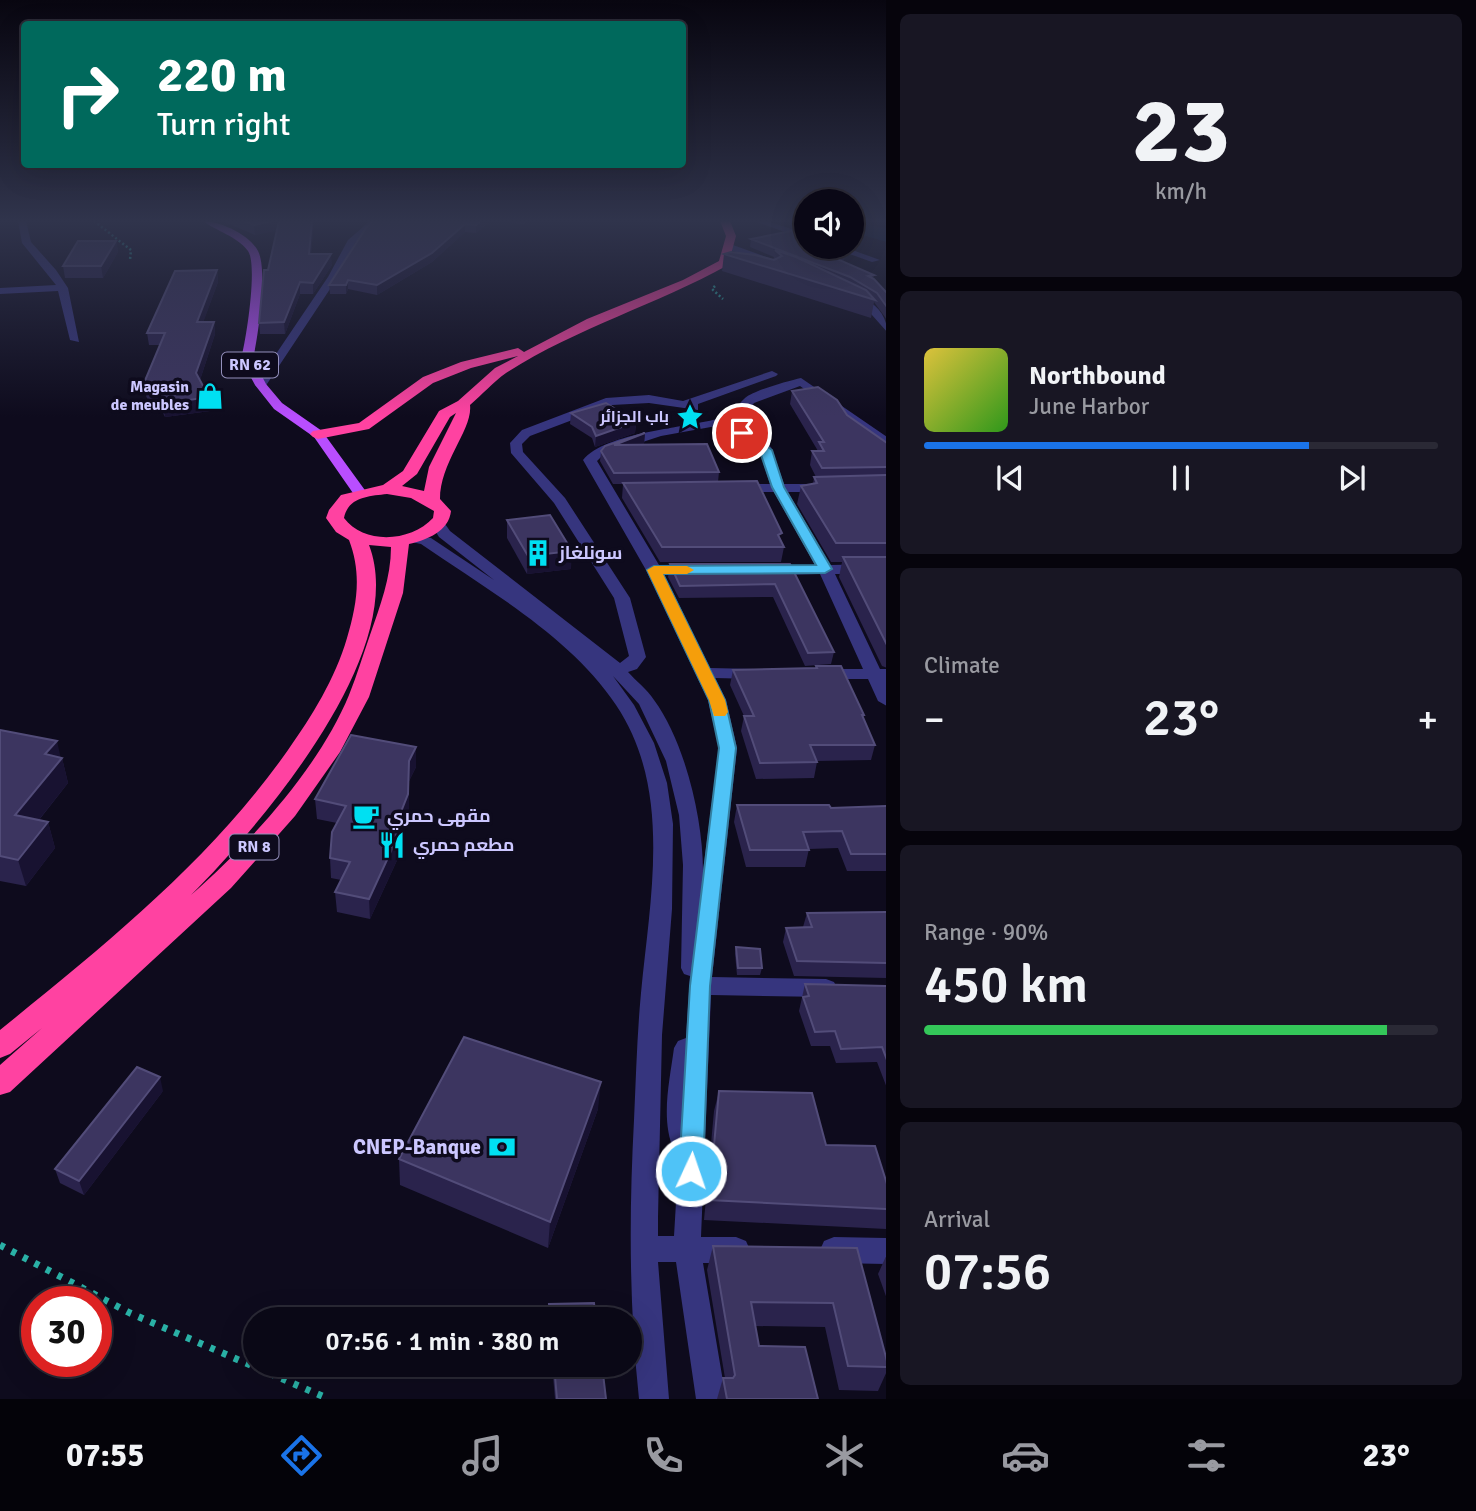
<!DOCTYPE html>
<meta charset="utf-8">
<style>
:root{--surface:#0a0816;--page:#181623;--text:#f1f3f6;--muted:#999aa1;--line:#2a2935;--accent:#1a73e8}
body{margin:0;font-family:Signika,Cairo,sans-serif;background:var(--page);color:var(--text);height:100vh;display:flex;flex-direction:column;font-size:26px;white-space:nowrap}
*{box-sizing:border-box;margin:0}
p{font-size:23px;color:var(--muted)}
.icon{flex:none;width:38px;height:38px;fill:none;stroke:currentColor;stroke-width:2;stroke-linecap:round;stroke-linejoin:round}
.map{position:relative;flex:1;overflow:hidden}
.details{display:flex;flex-direction:column;gap:14px;padding:14px;background:#06040c;width:590px}
.details>*{flex:none}
.guide{position:absolute;left:21px;top:21px;width:665px;height:147px;border-radius:7px;box-shadow:0 7px 28px #0002,0 0 0 2px var(--line);background:#00695c;color:#fff;overflow:hidden}
.buttons{position:absolute;left:794px;top:189px;display:grid;gap:14px}
.buttons a{display:grid;place-items:center;width:70px;height:70px;border-radius:50%;background:var(--surface);box-shadow:0 7px 28px #0002,0 0 0 2px var(--line);font-size:35px}
.speed{position:absolute;left:21px;top:1286px;display:flex;gap:14px;font-size:35px;font-weight:700;text-align:center}
.speed>*{display:grid;place-content:center;width:91px;height:91px;border-radius:50%;background:var(--surface);box-shadow:0 7px 28px #0002,0 0 0 2px var(--line);line-height:1}
.speed .limit{border:10px solid #d22;background:#fff;color:#111}
.pin{position:absolute;display:grid;place-items:center;width:60px;height:60px;color:#fff;margin:-30px;border:4px solid #fff;border-radius:50%;box-shadow:0 2px 7px #0007}
.me{position:absolute;width:77px;margin:-38px;rotate:3deg;stroke-linejoin:round;filter:drop-shadow(0 0 5px #0008)}
.turn{display:flex;align-items:center;gap:24px;height:147px;padding:0 21px;font-size:32px}
.turn .icon{width:91px;height:91px;stroke-width:2.5}
.turn b{display:block;font-size:49px;line-height:60px}
.big{font-size:52px;font-weight:600;line-height:1.1}
.details .card{flex:1;display:flex;flex-direction:column;justify-content:center;gap:10px;min-width:0;padding:0 24px;border-radius:10px;background:var(--page)}
.details .dial{align-items:center;gap:0}
.dial b{font-size:91px;line-height:1}
.song{display:flex;align-items:center;gap:21px}
.cover{width:84px;height:84px;border-radius:10px;background:linear-gradient(135deg,hsl(50 70% 55%),hsl(110 70% 35%))}
.played{height:7px;border-radius:4px;background:linear-gradient(90deg,var(--accent) 75%,var(--line) 75%)}
.keys{display:flex;justify-content:space-around;direction:ltr}
.heat{display:flex;justify-content:space-between;align-items:center;font-size:38px;direction:ltr}
.charge{height:10px;border-radius:5px;background:linear-gradient(90deg,#34c759 90%,var(--line) 0)}
.trip{position:absolute;left:243px;top:1307px;width:399px;height:70px;border-radius:35px;background:var(--surface);box-shadow:0 7px 28px #0002,0 0 0 2px var(--line);font-weight:600;line-height:70px;text-align:center}
.tabs{display:flex;height:112px;justify-content:space-around;align-items:center;background:#040309;color:var(--muted)}
.tabs .icon{width:49px;height:49px}
.tabs .selected{color:var(--accent)}
.tabs b{font-size:32px;color:var(--text)}
main{display:flex;flex:1;min-height:0}
.map>svg:first-child{display:block}
.lines{fill:none;stroke-linecap:round;stroke-linejoin:round}
.river{fill:#091e3e;fill-rule:evenodd}
.path-far1{stroke:#2ab1a6;stroke-width:2.5;stroke-dasharray:2 2.5;stroke-linecap:butt}
.path{stroke:#2ab1a6;stroke-width:7;stroke-dasharray:5 8;stroke-linecap:butt}
.minor{fill:#36357e;fill-rule:evenodd}
.major{fill:#b94eff;fill-rule:evenodd}
.highway{fill:#ff42a1;fill-rule:evenodd}
.wall{fill:#2a234c}
.shaded-wall{fill:#181231}
.building{fill:#3c3560;stroke:#524c79;stroke-width:2}
.route{fill:#4fc3f7;stroke:#337fa1;stroke-width:2}
.slow{fill:#f59e0b}
.labels{text-anchor:middle;dominant-baseline:central;stroke-width:7;stroke-linejoin:round;paint-order:stroke}
.shield{fill:#0e0b1d;stroke:#938fbb;stroke-width:2}
.shield-label{font-size:16px;font-weight:bold;fill:#ccc7ff}
.far-poi-label{font-size:16px;font-weight:bold;fill:#ccc7ff;stroke:#0e0b1d;text-anchor:end}
.poi-label{font-size:18px;font-weight:bold;fill:#ccc7ff;stroke:#0e0b1d;text-anchor:start}
.near-poi-label{font-size:21px;font-weight:bold;fill:#ccc7ff;stroke:#0e0b1d;text-anchor:end}
</style>
<main>
<div class="map">
<svg width="887" height="1399" viewBox="0 0 887 1399">
<rect width="100%" height="100%" fill="#0e0b1d"/>
<g class="lines">
<path class="river" d="M852,221L887,229V242L852,232Z"/>
<g class="path-far1">
<path d="M94,221L131,250L130,260"/>
<path d="M715,286L712,289L723,299"/>
</g>
<path class="path" d="M0,1245L130,1313L329,1399"/>
<g class="minor">
<path d="M18,221H26L31,242L56,270L68,288L79,342L70,340L58,291L0,294V288L56,285L22,243Z"/>
<path d="M370,221H379L355,243L338,277L265,387H257L255,385L328,277L348,240Z"/>
<path d="M754,221H767L807,234V240Z"/>
<path d="M727,245H733L783,263L775,265L727,249Z"/>
<path d="M830,247H844L880,260L872,262Z"/>
<path d="M855,295C873,301 887,313 887,332L864,306L851,300V296Z"/>
<path d="M772,371L778,374L776,376L698,404V410L649,403L612,405L530,436L522,444L523,452L565,498L630,598L646,657L637,669L628,672C636,681 647,689 654,700C685,742 703,819 703,871L719,748L708,700L646,570L583,460C606,432 686,428 721,418C734,414 736,406 745,398C755,390 788,381 801,378L887,437V447L800,386L754,403L743,418L733,422L771,447L784,484H822L829,488L822,492H788L830,565L887,564V574H835L880,669H887V706L878,701L868,679H822L813,674L822,669H863L820,574L770,575L762,570L770,565H815L774,492H738L731,488L738,484H770L760,452L722,425L661,436L603,455L597,461L662,570L710,668L755,669L764,674L755,679L715,678L726,700L737,748L712,977L826,979L834,982L837,988L834,994L826,997L711,995L701,1237H736L746,1241L750,1250L746,1259L736,1263H703L726,1399H696L676,1262H658L669,1399H639C629,1305 629,1214 634,1120C636,1078 637,1035 641,993C650,898 673,790 616,705C570,636 489,591 421,544L406,541L404,538L411,534L431,538L494,580L439,537L431,524L433,521H443L450,531L620,663L629,656L614,598L554,503L511,453L510,443L522,430L606,398L649,395L683,401ZM613,676L639,704L666,761L679,815L683,865L681,968L684,974L690,976L686,1038L678,1041L674,1048C670,1079 660,1120 674,1150L679,1152L674,1236H658V1217L662,1035L672,909L673,824L667,783L654,743L634,705Z"/>
<path d="M834,1237L887,1238V1264L834,1263L824,1259L820,1250L824,1241Z"/>
</g>
<path class="major" d="M203,221C220,221 250,235 258,251C268,270 258,337 253,359L266,384L282,403L322,431L367,493L365,496H355L314,437L274,409L255,385L241,359C246,341 258,265 248,251C237,236 216,231 203,221Z"/>
<path class="highway" d="M720,221H730L736,236L728,265C656,305 576,328 506,373C493,382 482,395 470,405C473,429 440,462 440,499L451,511C449,531 427,540 409,544L403,593L369,697L340,752L295,816L231,888L10,1092L0,1095V1065L42,1028L10,1054L0,1058V1030C105,945 210,861 288,750C312,716 335,679 347,638C357,604 362,574 349,540L336,532L326,518L329,510L341,495L383,485L403,471L439,411L458,401L495,368L518,356L471,368L433,383L369,429L318,439L313,437L310,434L313,431L359,423L423,377L461,362L518,348L524,352L587,319L683,280L719,261L726,236ZM456,413L429,467L424,491L402,486L417,474L450,417ZM387,494L411,498L434,511L433,518C411,542 364,545 344,518C348,497 369,496 387,494ZM369,545L391,547C391,578 380,606 370,635C363,655 357,675 349,695C319,768 250,843 191,895C261,825 410,651 369,545Z"/>
</g>
<g class="wall">
<path d="M222,221H312L313,231L311,254L332,265L313,294H300L285,334H260L259,323L268,270L277,230L255,235Z"/>
<path d="M373,221H490L476,233L465,232L432,262L377,295L348,289L346,294H330L329,285Z"/>
<path d="M492,221H526L524,224Z"/>
<path d="M751,239L844,260L842,261L874,275L873,279L887,293V320L874,302L871,318L722,271L724,254L773,260L774,257L750,247Z"/>
<path d="M116,241L118,252L103,278H65L63,266Z"/>
<path d="M217,270L218,282L203,322H214L215,334L200,380L209,397L210,411L165,417L160,407L152,408L146,396L144,383L160,345H149L147,333Z"/>
<path d="M792,391L847,415L887,443V668L882,666L839,577L842,562H831L797,504L801,486L813,484L814,477H816L810,465L812,451H818L790,404Z"/>
<path d="M571,413L636,422L635,433L595,447L592,438L570,424Z"/>
<path d="M645,433L644,444L643,445L719,472L718,482L780,540L784,547L781,562H660L622,498L623,484H613L600,461L601,451Z"/>
<path d="M507,520L571,569L527,574L507,538Z"/>
<path d="M670,564H790L834,652L831,664L805,666L773,597L679,598L668,577Z"/>
<path d="M816,666L864,715L863,718L875,745L871,760L817,761V762L814,778L756,779L741,731L744,716L730,685L733,670L815,668Z"/>
<path d="M0,730L62,758L68,783L39,820L48,822L55,848L26,886L0,881Z"/>
<path d="M416,747V767L409,781V814L399,837V856L370,919L337,912L335,892L341,880L331,878L330,858L337,823L317,819L315,799Z"/>
<path d="M737,805L831,808L887,806V871H847L838,848L809,849L805,867H746L734,822Z"/>
<path d="M887,912V978L794,976L783,942L786,928L803,927L807,913Z"/>
<path d="M736,947L762,968L760,975H737L735,954Z"/>
<path d="M805,984L887,986V1088L877,1062L836,1063L830,1046H811L799,1011Z"/>
<path d="M163,1091L84,1195L60,1183L55,1169Z"/>
<path d="M719,1091L826,1145L887,1184V1229L704,1220L714,1111Z"/>
<path d="M598,1109L548,1248L400,1185L399,1159Z"/>
<path d="M713,1246L857,1248L887,1361V1371L878,1391L839,1390L825,1327L755,1326L759,1346L818,1399H717L723,1378H725L707,1270Z"/>
<path d="M887,1254V1299L878,1274Z"/>
<path d="M552,1365H602L606,1399H555Z"/>
</g>
<g class="shaded-wall">
<path d="M272,221H279L280,230L255,235L254,225Z"/>
<path d="M312,221L313,231L310,265L309,254Z"/>
<path d="M480,221H490L476,233V225Z"/>
<path d="M465,224V232L432,262L377,295V285Z"/>
<path d="M116,241L118,252L103,278L101,266Z"/>
<path d="M846,251L844,260L829,264L830,256Z"/>
<path d="M331,254L332,265L313,294V283Z"/>
<path d="M217,270L218,282L199,334L197,322Z"/>
<path d="M348,280V289L346,294V285Z"/>
<path d="M300,282V294L285,334L284,322Z"/>
<path d="M214,322L215,334L198,386L196,373Z"/>
<path d="M159,393L160,407L152,408L150,395Z"/>
<path d="M209,397L210,411L165,417L163,404Z"/>
<path d="M636,422L635,433L595,447L596,436Z"/>
<path d="M645,433L644,444L613,456L614,445Z"/>
<path d="M572,551L571,569L527,574L528,556Z"/>
<path d="M57,741L61,759L62,758L68,783L22,841L15,815L45,754Z"/>
<path d="M416,747V767L409,781V814L399,837V856L370,919L369,899L399,817L409,761Z"/>
<path d="M48,822L55,848L26,886L18,860Z"/>
<path d="M160,1077L163,1091L84,1195L79,1181Z"/>
<path d="M601,1082L598,1109L548,1248L550,1222Z"/>
</g>
<g class="building">
<path d="M244,221H272L254,225Z"/>
<path d="M279,221H312L309,254H331L313,283L300,282L284,322L259,323L264,270H268Z"/>
<path d="M373,221H480L476,225L465,224L432,253L377,285L348,280L346,285H329L366,228Z"/>
<path d="M796,230L807,235V247H835L846,251L830,256L874,275L868,276L874,279L887,293V307L877,293L850,277L751,239Z"/>
<path d="M78,241H116L101,266H63Z"/>
<path d="M775,250L796,257L866,290L875,300L724,254L731,252L755,255L774,260L782,256Z"/>
<path d="M217,270L197,322H214L196,373L209,397L163,404L159,393L150,395L144,383L165,333H147L175,271Z"/>
<path d="M818,387L837,400L847,415L887,443V467L822,468L812,451H824L819,442H824L792,391Z"/>
<path d="M606,403L636,422L596,436L592,427L571,413Z"/>
<path d="M645,433L614,445L707,444L719,472L614,473L601,451L605,446Z"/>
<path d="M887,475V543H836L801,486L817,483L814,477Z"/>
<path d="M757,481L782,533L778,535L784,547H662L623,483Z"/>
<path d="M550,515L572,551L528,556L507,520Z"/>
<path d="M843,557H887V645Z"/>
<path d="M670,564H790L834,652L808,653L775,584L680,586Z"/>
<path d="M816,666H841L864,715H862L875,745H810L817,762L760,763L744,716H754L733,670L817,668Z"/>
<path d="M0,730L57,741L45,754L62,758L15,815L48,822L18,860L0,856Z"/>
<path d="M351,735L416,747L409,761L408,794L399,817L398,836L369,899L335,892L350,862L330,858L332,832L346,806L315,799Z"/>
<path d="M737,805H829L831,808L887,806V854H851L842,831L803,832L809,850H750Z"/>
<path d="M887,912V963L797,961L786,928L812,927L807,913Z"/>
<path d="M736,947L760,949L762,968H738Z"/>
<path d="M805,984L887,986V1060L882,1047L841,1049L835,1031L815,1032L803,997L809,996Z"/>
<path d="M464,1037L601,1082L550,1222L399,1159Z"/>
<path d="M137,1067L160,1077L79,1181L55,1169Z"/>
<path d="M719,1091L812,1093L826,1145L875,1146L887,1184V1209L709,1200Z"/>
<path d="M713,1246L857,1248L887,1361V1367L848,1366L833,1303L751,1302L759,1346L805,1347L818,1399H727L723,1378H733L735,1375Z"/>
<path d="M594,1303L596,1320H550L549,1304Z"/>
<path d="M554,1365H602L606,1399H557Z"/>
</g>
<linearGradient id="sky" x2="0" y2="1"><stop stop-color="#080610"/><stop offset="0.53" stop-color="#30344c"/><stop offset="1" stop-color="#30344c" stop-opacity="0"/></linearGradient>
<rect width="887" height="417" fill="url(#sky)"/>
<path class="route" d="M738,431H746L772,450L784,487L832,569L825,573L663,574L725,700L736,748L710,986L703,1171L699,1178L691,1181L682,1178L679,1171L690,986L719,748L709,700L647,570L654,566L816,565L772,487L760,452L738,435Z"/>
<path class="slow" d="M654,566H687L694,570L687,574H663L725,700L728,712L725,716H714L709,700L647,570Z"/>
<defs>
<symbol id="shop-bare" viewBox="-9 -9 18 18"><path d="M-5-2.5h2.3a2.7 3.5 0 0 1 5.4 0H5L5.5 6h-11ZM-1.5-2.5h3a1.5 2.3 0 0 0-3 0Z" fill="#00e0f2" stroke="#0e0b1d" stroke-width="2.5" paint-order="stroke"/></symbol>
<symbol id="sight-bare" viewBox="-9 -9 18 18"><path d="M0-6L1.8-2.2L6-1.7L2.9 1.2L3.7 5.4L0 3.3L-3.7 5.4L-2.9 1.2L-6-1.7L-1.8-2.2Z" fill="#00e0f2" stroke="#0e0b1d" stroke-width="2.5" paint-order="stroke"/></symbol>
<symbol id="building-bare" viewBox="-9 -9 18 18"><path d="M-4-6H4V6H1V3H-1V6H-4ZM-2.5-4.3h1.7v1.8h-1.7ZM.8-4.3h1.7v1.8H.8ZM-2.5-1h1.7V.8h-1.7ZM.8-1h1.7V.8H.8Z" fill="#00e0f2" stroke="#0e0b1d" stroke-width="2.5" paint-order="stroke"/></symbol>
<symbol id="cafe-bare" viewBox="-9 -9 18 18"><path d="M-5.5-4.5H6V0H3Q3 3.5 0 3.5H-2.5Q-5.5 3.5-5.5 0ZM3-3.2v2h1.7v-2ZM-6 4.5H4V6H-6Z" fill="#00e0f2" stroke="#0e0b1d" stroke-width="2.5" paint-order="stroke"/></symbol>
<symbol id="restaurant-bare" viewBox="-9 -9 18 18"><path d="M-5-6h1v4h1v-4h1v4h1v-4h1v5L-1.5 .5V6h-2V.5L-5-1ZM5-6V6H3V1.5H1.5Q1.5-4 5-6Z" fill="#00e0f2" stroke="#0e0b1d" stroke-width="2.5" paint-order="stroke"/></symbol>
<symbol id="bank-bare" viewBox="-9 -9 18 18"><path d="M-6-4H6V4H-6ZM0-2.3a2.3 2.3 0 1 0 0 4.6a2.3 2.3 0 1 0 0-4.6Z" fill="#00e0f2" stroke="#0e0b1d" stroke-width="2.5" paint-order="stroke"/></symbol>
</defs>
<g fill-rule="evenodd">
<use href="#shop-bare" x="191" y="377" width="38" height="38"/>
<use href="#sight-bare" x="671" y="398" width="38" height="38"/>
<use href="#building-bare" x="519" y="534" width="38" height="38"/>
<use href="#cafe-bare" x="347" y="797" width="38" height="38"/>
<use href="#restaurant-bare" x="373" y="826" width="38" height="38"/>
<use href="#bank-bare" x="483" y="1128" width="38" height="38"/>
</g>
<g class="labels">
<g class="shield">
<rect x="222" y="352.5" width="56" height="25" rx="5"/>
<rect x="229.5" y="834.5" width="49" height="25" rx="5"/>
</g>
<g class="shield-label">
<text x="250" y="365">RN 62</text>
<text x="254" y="847">RN 8</text>
</g>
<g class="far-poi-label">
<text x="189" y="387">Magasin<tspan x="189" dy="18">de meubles</tspan></text>
<text x="669" y="417">باب الجزائر</text>
</g>
<g class="poi-label">
<text x="559" y="553">سونلغاز</text>
<text x="387" y="816">مقهى حمري</text>
<text x="413" y="845">مطعم حمري</text>
</g>
<g class="near-poi-label">
<text x="481" y="1147">CNEP-Banque</text>
</g>
</g>
</svg>
<div class="buttons">
<a><svg class="icon" aria-label="sound" viewBox="0 0 24 24"><path d="M4 9h4l5-4v14l-5-4H4zM17 9q2 3 0 6"/></svg></a>
</div>
<div class="speed"><div class="limit">30</div></div>
<div class="pin" style="left:742px;top:433px;background:#d93025"><svg class="icon" aria-label="arrive" viewBox="0 0 24 24"><path d="M6 21V4h12l-3 4 3 4H6"/></svg></div>
<svg class="me" style="left:691px;top:1171px" viewBox="-20 -20 40 40"><circle r="17" fill="#4fc3f7" stroke="#fff" stroke-width="3"/><path d="M0-11L8 9 0 5-8 9z" fill="#fff"/></svg>
<div class="trip">07:56 · 1 min · 380 m</div>
<div class="guide">
<div class="turn"><svg class="icon" aria-label="right" viewBox="0 0 24 24"><path d="M7 20v-9h11M14 6l5 5-5 5"/></svg><div><b>220 m</b>Turn right</div></div>
</div>
</div>
<section class="details">
<div class="card dial"><b>23</b><p>km/h</p></div>
<div class="card">
<div class="song"><i class="cover"></i><div><b>Northbound</b><p>June Harbor</p></div></div>
<div class="played"></div>
<div class="keys"><svg class="icon" aria-label="previous" viewBox="0 0 24 24"><path d="M18 5L8 12l10 7zM5 5v14"/></svg><svg class="icon" aria-label="pause" viewBox="0 0 24 24"><path d="M8 5v14M16 5v14"/></svg><svg class="icon" aria-label="next" viewBox="0 0 24 24"><path d="M6 5l10 7-10 7zM19 5v14"/></svg></div>
</div>
<div class="card"><p>Climate</p>
<div class="heat"><a>−</a><b class="big">23°</b><a>+</a></div>
</div>
<div class="card"><p>Range · 90%</p><b class="big">450 km</b><div class="charge"></div></div>
<div class="card"><p>Arrival</p><b class="big">07:56</b></div>
</section>
</main>
<nav class="tabs">
<b>07:55</b>
<svg class="icon selected" aria-label="directions" viewBox="0 0 24 24"><path d="M12 3l9 9-9 9-9-9zM9 14v-3h6M13 9l2 2-2 2"/></svg>
<svg class="icon" aria-label="music" viewBox="0 0 24 24"><path d="M9 18V5l10-2v13"/><circle cx="6" cy="18" r="3"/><circle cx="16" cy="16" r="3"/></svg>
<svg class="icon" aria-label="phone" viewBox="0 0 24 24"><path d="M5 4h4l2 5-3 2q2 4 5 5l2-3 5 2v4C11 20 4 13 5 4z"/></svg>
<svg class="icon" aria-label="climate" viewBox="0 0 24 24"><path d="M12 3v18M4 7l16 10M4 17L20 7"/></svg>
<svg class="icon" aria-label="car" viewBox="0 0 24 24"><path d="M5 17H2v-5l4-1 3-4h7l3 4 3 1v5h-3M9 17h6M6 11h13"/><circle cx="7" cy="17" r="2"/><circle cx="17" cy="17" r="2"/></svg>
<svg class="icon" aria-label="filters" viewBox="0 0 24 24"><path d="M4 7h16M4 17h16"/><circle cx="9" cy="7" r="2"/><circle cx="15" cy="17" r="2"/></svg>
<b>23°</b>
</nav>
